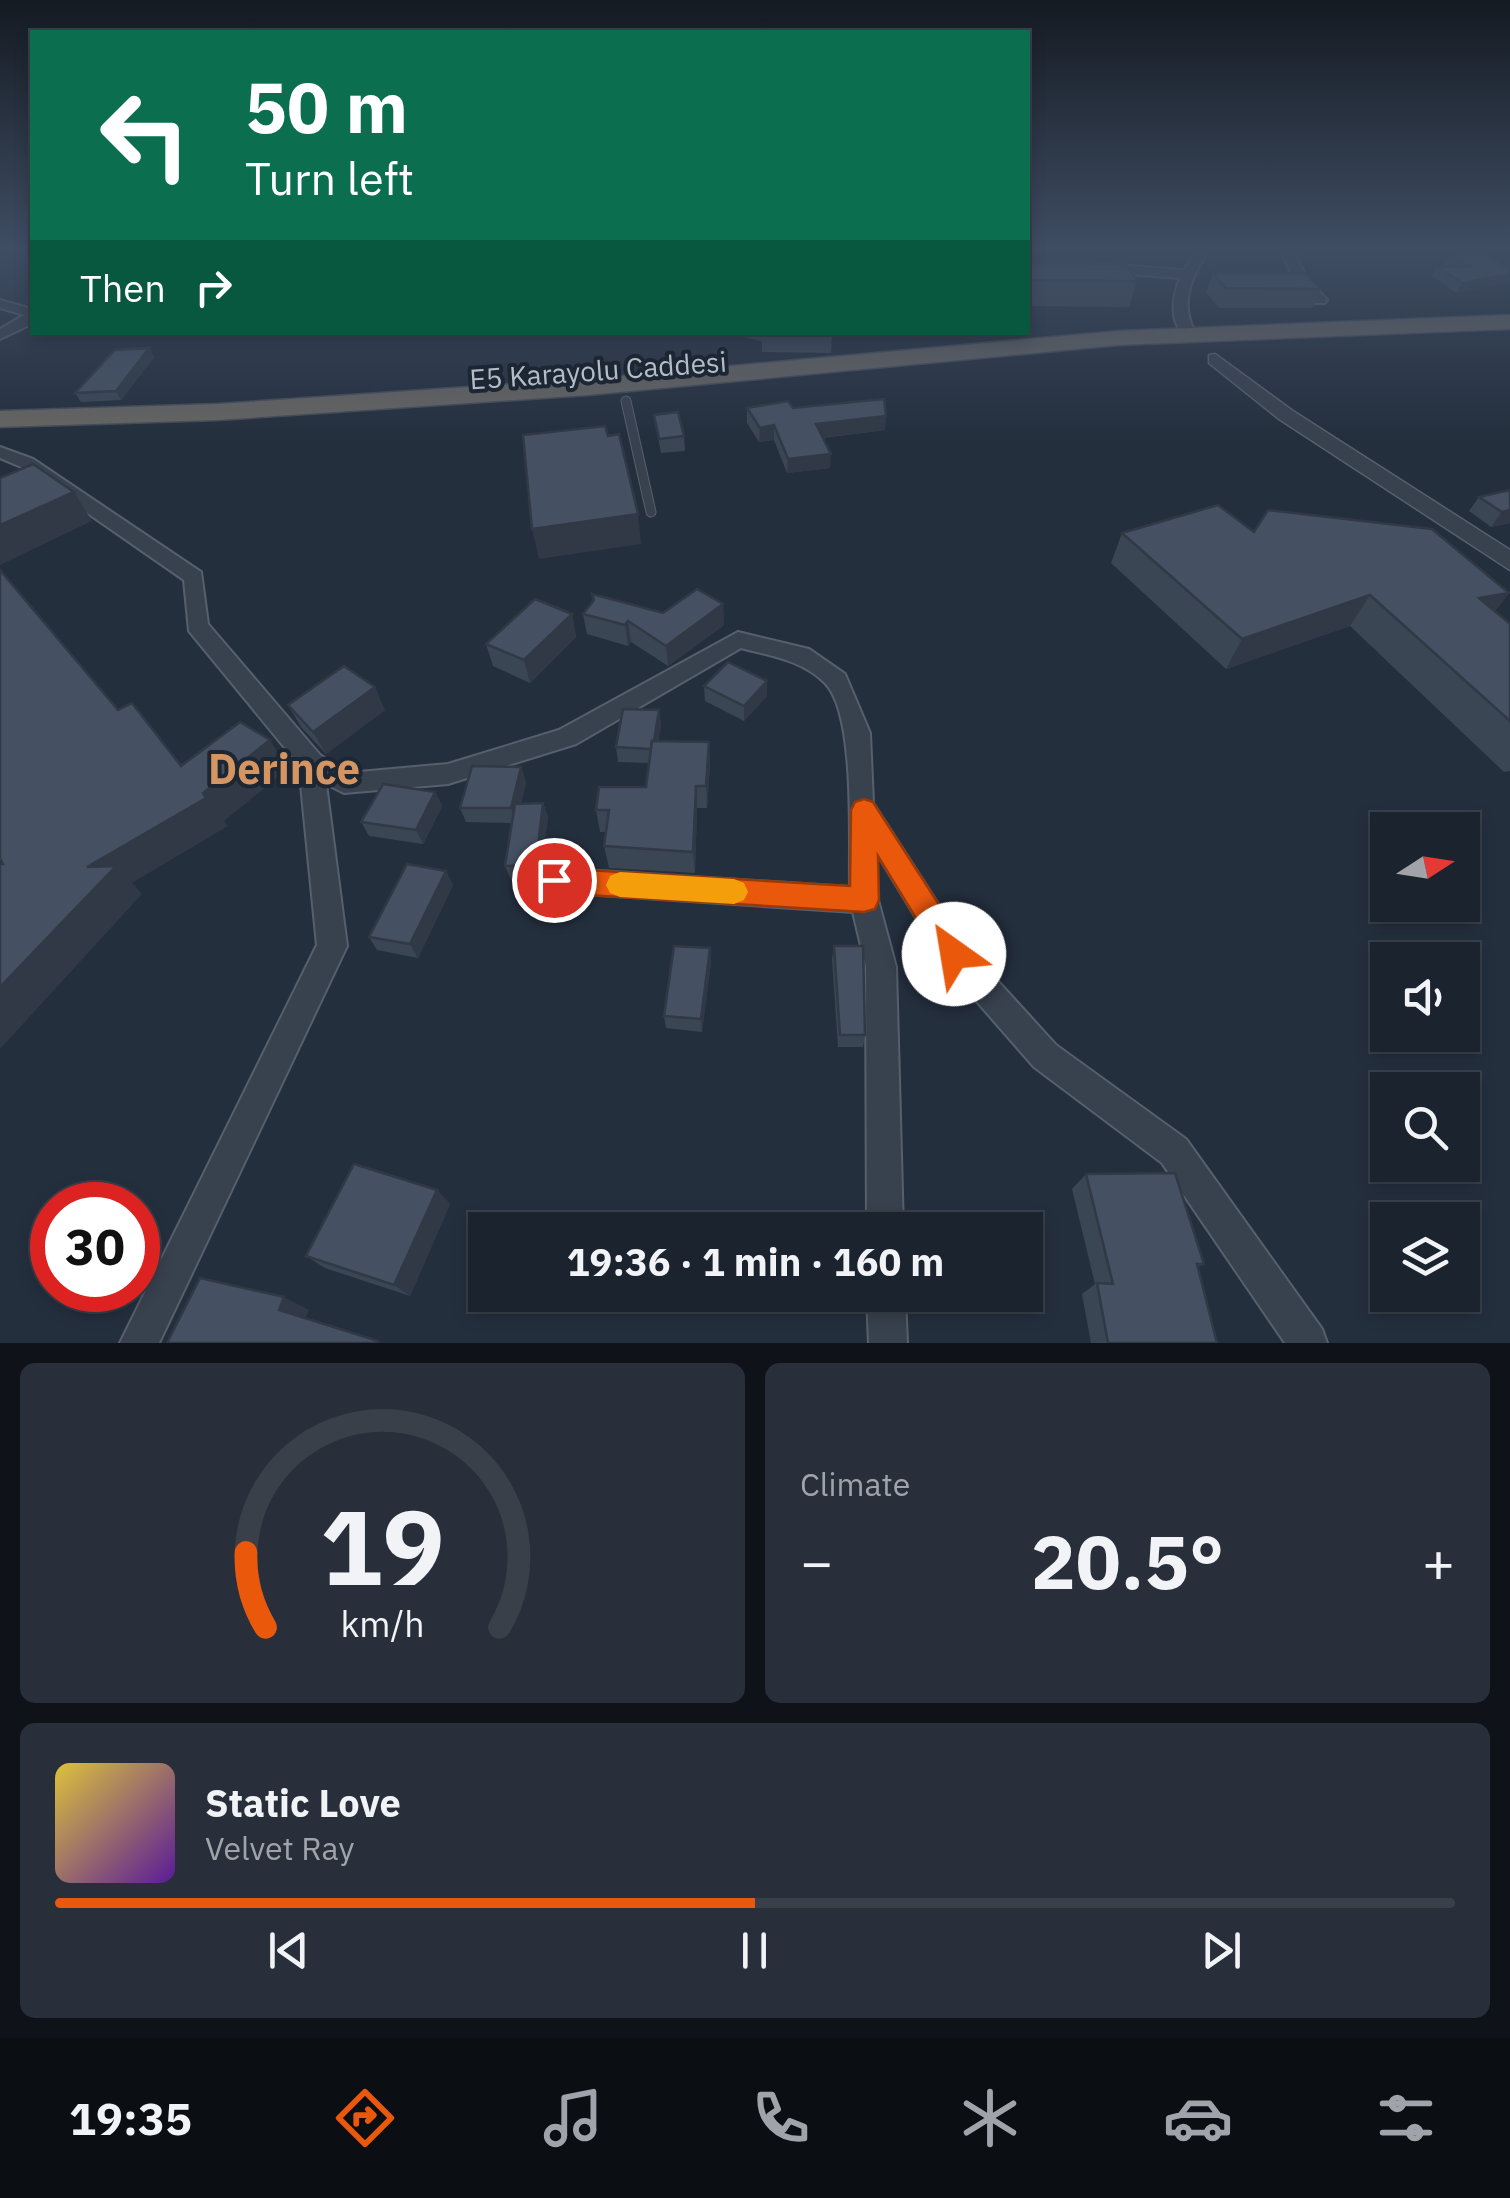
<!DOCTYPE html>
<meta charset="utf-8">
<style>
:root{--surface:#1b232e;--page:#282f3a;--text:#f1f3f6;--muted:#a0a4aa;--line:#39404a;--accent:#ea580c}
body{margin:0;font-family:"IBM Plex Sans",sans-serif;background:var(--page);color:var(--text);height:100vh;display:flex;flex-direction:column;font-size:38px;white-space:nowrap}
*{box-sizing:border-box;margin:0}
p{font-size:32px;color:var(--muted)}
.icon{flex:none;width:55px;height:55px;fill:none;stroke:currentColor;stroke-width:2;stroke-linecap:round;stroke-linejoin:round}
.map{position:relative;height:1343px;overflow:hidden}
.side{display:flex;flex-direction:column;gap:20px;padding:20px;background:#0f1319;flex:1}
.side>*{flex:none}
.guide{position:absolute;left:30px;top:30px;width:1000px;height:305px;border-radius:0px;box-shadow:0 5px 15px #0003,0 0 0 2px var(--line);background:#0b6e4f;color:#fff;overflow:hidden}
.needle{width:65px;rotate:78deg}
.fabs{position:absolute;left:1370px;top:812px;display:grid;gap:20px}
.fabs a{display:grid;place-items:center;width:110px;height:110px;border-radius:0px;background:var(--surface);box-shadow:0 5px 15px #0003,0 0 0 2px var(--line);font-size:50px}
.speed{position:absolute;left:30px;top:1182px;display:flex;gap:20px;font-size:50px;font-weight:700;text-align:center}
.speed>*{display:grid;place-content:center;width:130px;height:130px;border-radius:50%;background:var(--surface);box-shadow:0 5px 15px #0003,0 0 0 2px var(--line);line-height:1}
.speed .limit{border:15px solid #d22;background:#fff;color:#111}
.pin{position:absolute;display:grid;place-items:center;width:85px;height:85px;color:#fff;margin:-42px;border:5px solid #fff;border-radius:50%;box-shadow:0 2px 10px #0007}
.me{position:absolute;width:110px;margin:-55px;rotate:328deg;stroke-linejoin:round;filter:drop-shadow(0 0 8px #0008)}
.turn{display:flex;align-items:center;gap:35px;height:210px;padding:0 50px;font-size:45px}
.turn .icon{width:130px;height:130px;stroke-width:2.5}
.turn b{display:block;font-size:70px;line-height:85px}
.then{display:flex;align-items:center;height:95px;padding:0 50px;background:#0003;gap:20px;font-size:38px}
.big{font-size:75px;font-weight:700;line-height:1.1}
.side .widget{flex:1;display:flex;flex-direction:column;justify-content:center;gap:15px;min-width:0;padding:0 35px;border-radius:15px;background:var(--page)}
.side .dial{align-items:center;gap:0}
.dial svg{height:260px;overflow:visible;fill:none;stroke:var(--line);stroke-width:7;stroke-linecap:round;text-anchor:middle}
.dial text{fill:var(--text);stroke:none}
.song{display:flex;align-items:center;gap:30px}
.cover{width:120px;height:120px;border-radius:15px;background:linear-gradient(135deg,hsl(50 70% 55%),hsl(270 70% 35%))}
.played{height:10px;border-radius:5px;background:linear-gradient(90deg,var(--accent) 50%,var(--line) 50%)}
.keys{display:flex;justify-content:space-around;direction:ltr}
.heat{display:flex;justify-content:space-between;align-items:center;font-size:55px;direction:ltr}
.side .tiles{flex:1;display:grid;gap:20px;grid-template-columns:1fr 1fr}
.widget:last-child{grid-column:span 2}
.trip{position:absolute;left:468px;top:1212px;width:575px;height:100px;border-radius:0px;background:var(--surface);box-shadow:0 5px 15px #0003,0 0 0 2px var(--line);font-weight:700;line-height:100px;text-align:center}
.tab-bar{display:flex;height:160px;justify-content:space-around;align-items:center;background:#0b0e12;color:var(--muted)}
.tab-bar .icon{width:70px;height:70px}
.tab-bar .selected{color:var(--accent)}
.tab-bar b{font-size:45px;color:var(--text)}
.map>svg:first-child{display:block}
.lines{fill:none;stroke-linecap:round;stroke-linejoin:round}
.service-casing{stroke:#565f6c;stroke-width:11}
.minor-casing{stroke:#565f6c;stroke-width:4}
.tertiary-casing{stroke:#565f6c;stroke-width:3}
.trunk-casing{stroke:#434c59;stroke-width:3}
.service{stroke:#38414e;stroke-width:9}
.minor{fill:#38414e;fill-rule:evenodd}
.tertiary{fill:#38414e;fill-rule:evenodd}
.trunk{fill:#656462;fill-rule:evenodd}
.wall{fill:#3b4654}
.shaded-wall{fill:#303945}
.building{fill:#455162;stroke:#303945;stroke-width:2.5}
.route{fill:#ea580c;stroke:#983908;stroke-width:2.5}
.slow{fill:#f59e0b}
.labels{text-anchor:middle;dominant-baseline:central;stroke-width:8;stroke-linejoin:round;paint-order:stroke}
.far-street-label{font-size:28px;fill:#b4bcc9;stroke:#1d2633}
.district-label{font-size:42px;font-weight:bold;fill:#d59563;stroke:#1d2633}
</style>
<div class="map">
<svg width="1510" height="1343" viewBox="0 0 1510 1343">
<rect width="100%" height="100%" fill="#242f3e"/>
<g class="lines">
<defs>
<path id="service" d="M626,401L651,512"/>
<g id="minor">
<path d="M1198,248H1210C1192,276 1178,303 1196,334L1189,338C1168,326 1172,298 1180,278L1099,272L1093,268L1099,264L1184,270Z"/>
<path d="M1280,248H1292L1308,280L1327,300L1325,303H1315L1295,282Z"/>
<path d="M0,300L32,309V324L0,339V329L24,315L0,308Z"/>
<path d="M0,447L33,459L201,572L208,624L320,755L348,773L448,764L559,730L738,632L809,649L845,674L870,733L873,803L964,944L1056,1045L1186,1139L1322,1329L1327,1343H1285L1162,1163L1034,1067L944,964L876,852L878,900L896,967L903,1230H867L866,967L853,912L554,892L544,889L540,880L544,871L554,868L850,887C849,841 856,714 825,683C802,660 771,656 741,648L576,744L448,784L344,793L326,784L347,946L159,1343H120L317,945L299,765L189,631L184,580L21,467L0,458Z"/>
<path d="M867,1295H905L907,1343H869Z"/>
</g>
<path id="tertiary" d="M1215,354L1293,411L1510,550V570L1279,419L1209,363V355Z"/>
<path id="trunk" d="M1510,315V329L1119,345L588,395L218,420L0,427V411L218,404L588,379L1119,331Z"/>
</defs>
<use href="#service" class="service-casing"/>
<use href="#minor" class="minor-casing"/>
<use href="#tertiary" class="tertiary-casing"/>
<use href="#trunk" class="trunk-casing"/>
<use href="#service" class="service"/>
<use href="#minor" class="minor"/>
<use href="#tertiary" class="tertiary"/>
<use href="#trunk" class="trunk"/>
</g>
<g class="wall">
<path d="M1450,255L1503,265L1456,293L1432,276L1437,267L1447,266L1444,265Z"/>
<path d="M1028,263L1137,281L1129,307L1028,306Z"/>
<path d="M1213,273L1321,289L1312,308H1219L1206,292Z"/>
<path d="M719,332H832L831,353L762,352V341Z"/>
<path d="M149,348L154,357L121,400L81,402L75,393Z"/>
<path d="M747,408H793L885,430L823,438L830,468L787,473L774,440L759,442L747,423Z"/>
<path d="M654,415L684,436L685,451L661,453Z"/>
<path d="M1510,490V523L1491,527L1469,511L1479,497Z"/>
<path d="M1254,532L1509,593L1495,611L1510,624V771L1504,772L1350,626L1226,669L1111,563L1122,533Z"/>
<path d="M592,594L663,613L723,604L724,625L668,666L631,642L628,646L587,634L583,614L593,601Z"/>
<path d="M572,614L576,637L530,683L493,666L486,644Z"/>
<path d="M704,686L767,696L744,721L705,701Z"/>
<path d="M288,705L385,710L326,754L301,727Z"/>
<path d="M659,710L661,726L658,741L709,742L710,765L707,808H697L695,873L609,868L604,846L606,832H600L596,810L646,787L649,763L618,762L616,747Z"/>
<path d="M521,767L526,782L521,804L543,803L548,817L541,869L537,879L511,880L505,866L512,823L466,822L460,808Z"/>
<path d="M435,792L442,806L423,844L369,836L361,822Z"/>
<path d="M446,871L453,885L418,958L377,950L369,937Z"/>
<path d="M834,946L865,1035L863,1047H838L832,959Z"/>
<path d="M711,962L702,1032L666,1028L664,1016Z"/>
<path d="M1086,1174L1204,1264L1198,1267L1217,1343H1091L1082,1294L1095,1284L1072,1189Z"/>
<path d="M437,1190L450,1204L410,1296L325,1268L306,1256Z"/>
</g>
<g class="shaded-wall">
<path d="M1510,274V283L1456,293L1462,283Z"/>
<path d="M149,348L154,357L121,400L116,391Z"/>
<path d="M886,416L885,430L816,438V424Z"/>
<path d="M774,425V440L759,442L760,428Z"/>
<path d="M831,454L830,468L787,473L788,459Z"/>
<path d="M74,492L92,521L0,565V525Z"/>
<path d="M1510,510V523L1491,527L1502,512Z"/>
<path d="M638,514L641,544L539,559L532,529Z"/>
<path d="M1509,593L1485,623L1479,598Z"/>
<path d="M1370,595L1350,626L1226,669L1242,639Z"/>
<path d="M723,604L724,625L668,666L666,646Z"/>
<path d="M572,614L576,637L530,683L524,660Z"/>
<path d="M628,621L631,642L628,646L625,625Z"/>
<path d="M767,681V696L744,721V706Z"/>
<path d="M375,687L385,710L326,754L313,732Z"/>
<path d="M659,710L661,726L655,764L653,749Z"/>
<path d="M270,740L288,769L224,821L228,826L132,883L142,894L0,1049V987L87,867L203,793Z"/>
<path d="M709,742L710,765L707,808L706,786Z"/>
<path d="M521,767L526,782L516,823L511,808Z"/>
<path d="M696,786L697,808L695,873L693,852Z"/>
<path d="M435,792L442,806L423,844L416,830Z"/>
<path d="M543,803L548,817L541,869L537,879L532,865Z"/>
<path d="M446,871L453,885L418,958L410,944Z"/>
<path d="M710,948L711,962L702,1032L701,1019Z"/>
<path d="M437,1190L450,1204L410,1296L394,1285Z"/>
<path d="M284,1297L309,1310L304,1321L279,1310Z"/>
</g>
<g class="building">
<path d="M1481,253L1503,265L1510,264V274L1462,283L1437,267L1469,266L1450,255Z"/>
<path d="M1028,263L1126,264L1137,281L1028,280Z"/>
<path d="M1213,273H1305L1321,289L1226,288Z"/>
<path d="M149,348L116,391L75,393L115,350Z"/>
<path d="M884,399L886,416L816,424L831,454L788,459L774,425L760,428L747,408L788,401L793,408Z"/>
<path d="M678,412L684,436L659,439L654,415Z"/>
<path d="M605,426L608,436L619,434L638,514L532,529L523,435Z"/>
<path d="M33,464L74,492L0,525V478Z"/>
<path d="M1510,490V510L1502,512L1479,497Z"/>
<path d="M1218,505L1254,532L1268,510L1432,529L1509,593L1479,598L1510,624V721L1370,595L1242,639L1122,533Z"/>
<path d="M0,570L118,710L132,703L181,766L240,722L270,740L203,793L206,798L87,867L116,866L0,987V864H3L0,858Z"/>
<path d="M697,589L723,604L666,646L628,621L625,625L583,614L594,600L592,594L663,613Z"/>
<path d="M535,599L572,614L524,660L486,644Z"/>
<path d="M728,662L767,681L744,706L704,686Z"/>
<path d="M344,666L375,687L313,732L288,705Z"/>
<path d="M623,709L659,710L654,741H652L651,749L616,747Z"/>
<path d="M652,741L709,742L706,786H696L693,852L604,846L609,810H596L599,787H646Z"/>
<path d="M472,766L521,767L511,808H460Z"/>
<path d="M383,784L435,792L416,830L361,822Z"/>
<path d="M543,803L537,855L532,865L505,866L515,804Z"/>
<path d="M407,864L446,871L410,944L369,937Z"/>
<path d="M674,946L710,948L701,1019L664,1016Z"/>
<path d="M834,946H863L865,1035H840Z"/>
<path d="M354,1164L437,1190L394,1285L306,1256Z"/>
<path d="M1175,1173L1204,1264H1197L1217,1343H1108L1097,1283L1113,1284L1086,1174Z"/>
<path d="M200,1278L284,1297L279,1310L378,1341L377,1343H167Z"/>
</g>
<linearGradient id="sky" x2="0" y2="1"><stop stop-color="#141a22"/><stop offset="0.57" stop-color="#3f4d63"/><stop offset="1" stop-color="#3f4d63" stop-opacity="0"/></linearGradient>
<rect width="1510" height="436" fill="url(#sky)"/>
<path class="route" d="M864,799L873,802L965,945L969,954L965,964L954,968L944,964L878,856L879,900L875,909L864,912L554,893L544,889L540,880L544,872L554,868L850,886L851,810L855,802Z"/>
<path class="slow" d="M620,872L734,879L744,883L748,892L744,900L734,904L620,897L610,893L606,885L610,876Z"/>
<g class="labels">
<g class="far-street-label">
<text transform="translate(598 370) rotate(-4)">E5 Karayolu Caddesi</text>
</g>
<g class="district-label">
<text x="284" y="768">Derince</text>
</g>
</g>
</svg>
<div class="fabs">
<a><svg class="needle" viewBox="-14 -14 28 28"><path d="M0-13l5 13h-10z" fill="#e53935"/><path d="M0 13l5-13h-10z" fill="#a0a4aa"/></svg></a>
<a><svg class="icon" aria-label="sound" viewBox="0 0 24 24"><path d="M4 9h4l5-4v14l-5-4H4zM17 9q2 3 0 6"/></svg></a>
<a><svg class="icon" aria-label="search" viewBox="0 0 24 24"><circle cx="10" cy="10" r="6"/><path d="M15 15l6 6"/></svg></a>
<a><svg class="icon" aria-label="layers" viewBox="0 0 24 24"><path d="M12 4l9 5-9 5-9-5zM3 14l9 5 9-5"/></svg></a>
</div>
<div class="speed"><div class="limit">30</div></div>
<div class="pin" style="left:554px;top:880px;background:#d93025"><svg class="icon" aria-label="arrive" viewBox="0 0 24 24"><path d="M6 21V4h12l-3 4 3 4H6"/></svg></div>
<svg class="me" style="left:954px;top:954px" viewBox="-20 -20 40 40"><circle r="19" fill="#fff"/><path d="M0-13L10 11 0 6-10 11z" fill="#ea580c"/></svg>
<div class="trip">19:36 · 1 min · 160 m</div>
<div class="guide">
<div class="turn"><svg class="icon" aria-label="left" viewBox="0 0 24 24"><path d="M17 20v-9H6M10 6l-5 5 5 5"/></svg><div><b>50 m</b>Turn left</div></div>
<div class="then">Then<svg class="icon" aria-label="right" viewBox="0 0 24 24"><path d="M7 20v-9h11M14 6l5 5-5 5"/></svg></div>
</div>
</div>
<section class="side">
<div class="tiles">
<div class="widget dial"><svg viewBox="0 0 100 80">
<path d="M14 69A42 42 0 1 1 86 69"/>
<path d="M14 69A42 42 0 0 1 8 46" stroke="#ea580c"/>
<text x="50" y="56" font-size="32" font-weight="700">19</text>
<text x="50" y="72" font-size="11">km/h</text>
</svg></div>
<div class="widget"><p>Climate</p>
<div class="heat"><a>−</a><b class="big">20.5°</b><a>+</a></div>
</div>
<div class="widget">
<div class="song"><i class="cover"></i><div><b>Static Love</b><p>Velvet Ray</p></div></div>
<div class="played"></div>
<div class="keys"><svg class="icon" aria-label="previous" viewBox="0 0 24 24"><path d="M18 5L8 12l10 7zM5 5v14"/></svg><svg class="icon" aria-label="pause" viewBox="0 0 24 24"><path d="M8 5v14M16 5v14"/></svg><svg class="icon" aria-label="next" viewBox="0 0 24 24"><path d="M6 5l10 7-10 7zM19 5v14"/></svg></div>
</div>
</div>
</section>
<nav class="tab-bar">
<b>19:35</b>
<svg class="icon selected" aria-label="directions" viewBox="0 0 24 24"><path d="M12 3l9 9-9 9-9-9zM9 14v-3h6M13 9l2 2-2 2"/></svg>
<svg class="icon" aria-label="music" viewBox="0 0 24 24"><path d="M9 18V5l10-2v13"/><circle cx="6" cy="18" r="3"/><circle cx="16" cy="16" r="3"/></svg>
<svg class="icon" aria-label="phone" viewBox="0 0 24 24"><path d="M5 4h4l2 5-3 2q2 4 5 5l2-3 5 2v4C11 20 4 13 5 4z"/></svg>
<svg class="icon" aria-label="climate" viewBox="0 0 24 24"><path d="M12 3v18M4 7l16 10M4 17L20 7"/></svg>
<svg class="icon" aria-label="car" viewBox="0 0 24 24"><path d="M5 17H2v-5l4-1 3-4h7l3 4 3 1v5h-3M9 17h6M6 11h13"/><circle cx="7" cy="17" r="2"/><circle cx="17" cy="17" r="2"/></svg>
<svg class="icon" aria-label="filters" viewBox="0 0 24 24"><path d="M4 7h16M4 17h16"/><circle cx="9" cy="7" r="2"/><circle cx="15" cy="17" r="2"/></svg>
</nav>
